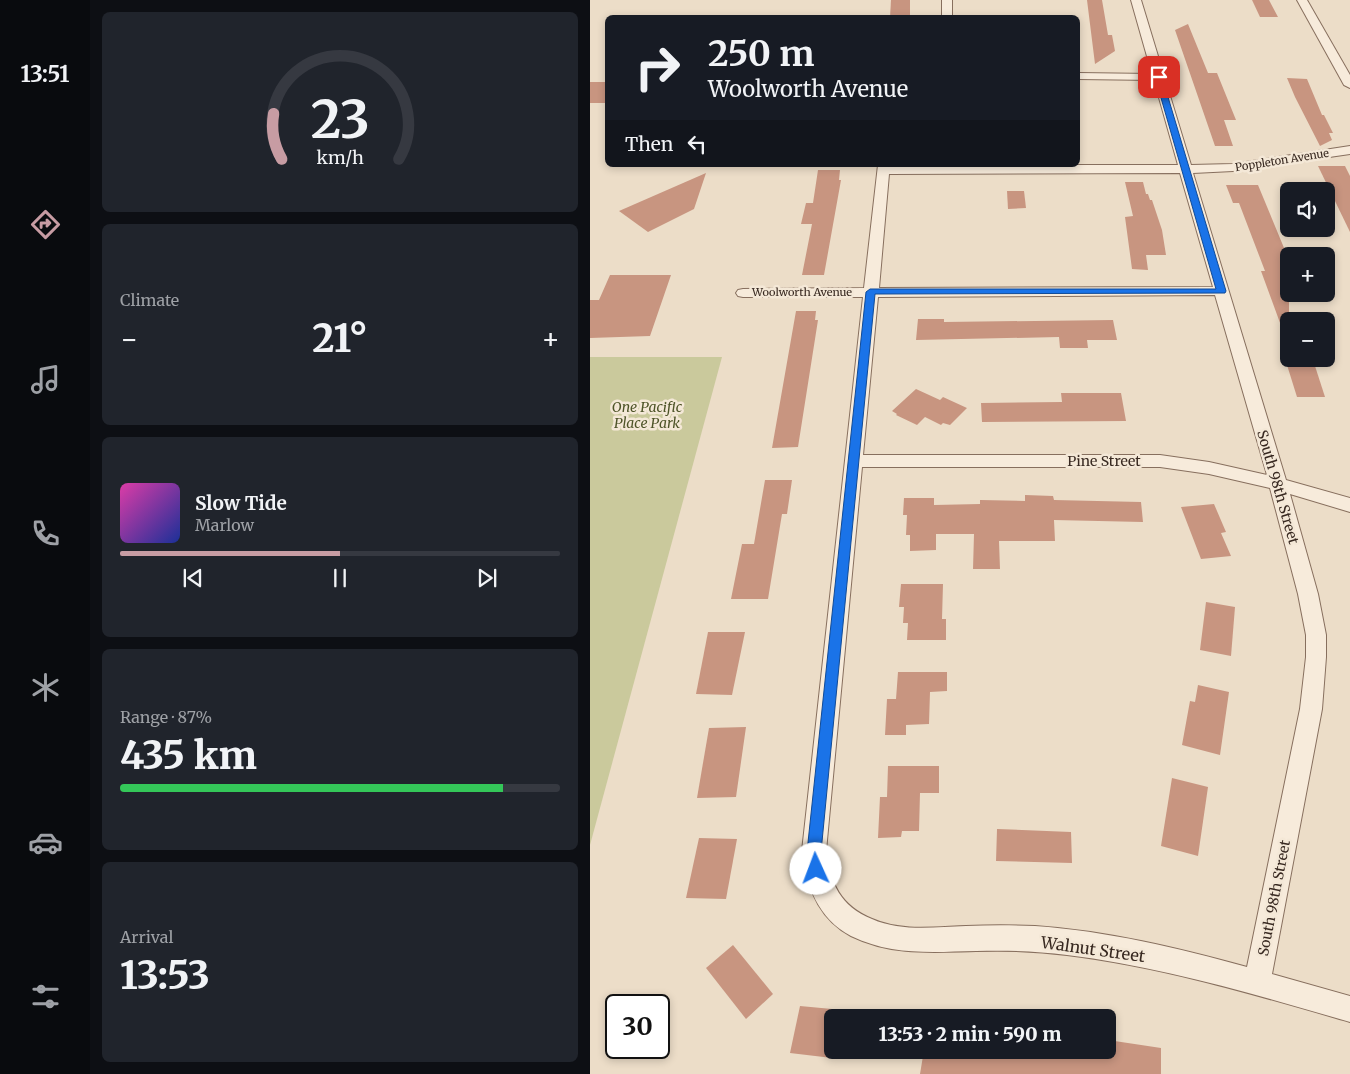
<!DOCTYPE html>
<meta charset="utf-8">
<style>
:root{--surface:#171b24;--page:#20242c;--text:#f1f3f6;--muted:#9ea1a6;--line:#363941;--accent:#c79ca3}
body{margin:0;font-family:Merriweather,serif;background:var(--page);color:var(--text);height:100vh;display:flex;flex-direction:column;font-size:19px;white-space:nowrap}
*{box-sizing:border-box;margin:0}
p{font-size:16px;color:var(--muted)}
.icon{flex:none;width:28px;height:28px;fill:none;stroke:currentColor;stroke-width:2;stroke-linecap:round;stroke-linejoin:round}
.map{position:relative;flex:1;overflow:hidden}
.drawer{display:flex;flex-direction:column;gap:12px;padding:12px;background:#0d0f14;width:500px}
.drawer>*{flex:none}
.guide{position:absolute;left:15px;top:15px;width:475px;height:152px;border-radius:8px;box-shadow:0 2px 8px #0003;background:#171b24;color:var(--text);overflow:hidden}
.tools{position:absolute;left:690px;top:182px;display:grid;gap:10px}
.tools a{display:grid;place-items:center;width:55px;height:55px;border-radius:8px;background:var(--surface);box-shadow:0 2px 8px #0003;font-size:25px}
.speed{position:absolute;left:15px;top:994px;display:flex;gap:10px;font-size:25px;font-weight:700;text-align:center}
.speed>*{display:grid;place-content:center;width:65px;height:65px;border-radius:50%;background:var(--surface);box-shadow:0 2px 8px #0003;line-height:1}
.speed .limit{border:2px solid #111;border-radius:8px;background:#fff;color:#111}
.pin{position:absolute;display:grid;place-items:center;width:42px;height:42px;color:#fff;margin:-21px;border-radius:10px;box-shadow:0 2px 8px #0006}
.me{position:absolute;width:55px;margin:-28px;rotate:358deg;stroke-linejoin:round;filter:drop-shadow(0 0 4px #0008)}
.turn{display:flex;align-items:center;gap:18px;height:105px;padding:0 20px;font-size:22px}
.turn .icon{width:65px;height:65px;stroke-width:2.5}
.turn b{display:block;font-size:35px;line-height:42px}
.then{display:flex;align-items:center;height:48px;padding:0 20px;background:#0003;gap:10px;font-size:19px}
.big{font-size:38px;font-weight:800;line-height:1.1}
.drawer .card{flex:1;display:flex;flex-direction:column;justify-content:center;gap:8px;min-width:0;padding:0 18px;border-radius:8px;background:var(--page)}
.drawer .dial{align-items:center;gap:0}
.dial svg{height:130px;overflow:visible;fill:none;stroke:var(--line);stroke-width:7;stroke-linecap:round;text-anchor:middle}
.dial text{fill:var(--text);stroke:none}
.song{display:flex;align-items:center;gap:15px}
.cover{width:60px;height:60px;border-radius:8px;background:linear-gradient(135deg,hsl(320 70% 55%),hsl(230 70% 35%))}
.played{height:5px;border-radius:2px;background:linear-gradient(90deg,var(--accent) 50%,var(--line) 50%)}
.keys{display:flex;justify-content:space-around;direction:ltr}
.heat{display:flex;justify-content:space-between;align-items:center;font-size:28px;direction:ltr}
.charge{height:8px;border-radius:4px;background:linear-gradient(90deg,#34c759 87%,var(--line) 0)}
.trip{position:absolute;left:234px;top:1009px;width:292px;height:50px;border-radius:8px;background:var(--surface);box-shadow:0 2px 8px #0003;font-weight:800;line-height:50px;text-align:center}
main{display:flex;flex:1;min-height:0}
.tab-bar{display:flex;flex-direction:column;width:90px;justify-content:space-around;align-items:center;background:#090b0e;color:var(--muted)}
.tab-bar .icon{width:35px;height:35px}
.tab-bar .selected{color:var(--accent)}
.tab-bar b{font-size:22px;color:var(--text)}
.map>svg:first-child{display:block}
.green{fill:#cac99c}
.building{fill:#c89580}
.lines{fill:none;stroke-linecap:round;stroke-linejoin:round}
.minor-casing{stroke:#876f5e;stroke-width:2}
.minor{fill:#f7ebdb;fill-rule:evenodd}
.route{fill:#1a73e8;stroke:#114b97}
.labels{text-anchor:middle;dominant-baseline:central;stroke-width:5;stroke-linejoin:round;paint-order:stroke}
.far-street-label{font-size:11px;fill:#382921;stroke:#f4e8d7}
.park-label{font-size:14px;font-style:italic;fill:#4e5428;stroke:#f4e8d7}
.street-label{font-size:14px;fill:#382921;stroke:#f4e8d7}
.near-street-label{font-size:16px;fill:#382921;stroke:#f4e8d7}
</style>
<main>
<nav class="tab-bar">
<b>13:51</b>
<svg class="icon selected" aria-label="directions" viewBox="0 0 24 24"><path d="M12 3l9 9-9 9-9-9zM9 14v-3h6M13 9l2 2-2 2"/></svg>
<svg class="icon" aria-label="music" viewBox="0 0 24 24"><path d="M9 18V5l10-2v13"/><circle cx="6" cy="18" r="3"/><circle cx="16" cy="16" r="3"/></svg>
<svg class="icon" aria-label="phone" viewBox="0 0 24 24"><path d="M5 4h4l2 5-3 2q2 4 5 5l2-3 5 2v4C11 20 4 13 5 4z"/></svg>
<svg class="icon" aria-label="climate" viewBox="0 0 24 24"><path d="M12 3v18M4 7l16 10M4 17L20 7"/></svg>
<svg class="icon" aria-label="car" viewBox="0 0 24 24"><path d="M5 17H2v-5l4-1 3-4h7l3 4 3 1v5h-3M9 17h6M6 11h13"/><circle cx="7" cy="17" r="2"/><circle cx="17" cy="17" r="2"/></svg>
<svg class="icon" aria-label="filters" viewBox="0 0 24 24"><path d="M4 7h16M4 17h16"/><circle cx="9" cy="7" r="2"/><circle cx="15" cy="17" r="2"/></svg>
</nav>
<section class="drawer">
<div class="card dial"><svg viewBox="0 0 100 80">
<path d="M14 69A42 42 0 1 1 86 69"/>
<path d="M14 69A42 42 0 0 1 9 41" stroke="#c79ca3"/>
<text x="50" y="56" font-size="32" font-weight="700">23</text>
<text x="50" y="72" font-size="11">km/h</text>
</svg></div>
<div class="card"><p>Climate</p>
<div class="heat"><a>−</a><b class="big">21°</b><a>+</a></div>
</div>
<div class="card">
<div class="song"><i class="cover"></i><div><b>Slow Tide</b><p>Marlow</p></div></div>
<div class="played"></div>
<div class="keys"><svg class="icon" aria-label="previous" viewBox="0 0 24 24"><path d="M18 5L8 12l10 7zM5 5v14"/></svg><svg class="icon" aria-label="pause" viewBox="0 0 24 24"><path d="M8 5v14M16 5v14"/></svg><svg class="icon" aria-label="next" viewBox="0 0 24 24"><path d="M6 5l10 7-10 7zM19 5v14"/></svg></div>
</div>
<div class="card"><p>Range · 87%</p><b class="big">435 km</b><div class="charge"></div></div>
<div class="card"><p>Arrival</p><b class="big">13:53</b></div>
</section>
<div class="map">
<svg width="760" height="1074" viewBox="0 0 760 1074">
<rect width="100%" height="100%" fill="#ecddc8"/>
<path class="green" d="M0,357H132L0,845Z"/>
<g class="building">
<path d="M301,0H320V18H300Z"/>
<path d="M497,0H512L518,35H522L525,51L505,64Z"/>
<path d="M662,0H679L688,17H670Z"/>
<path d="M598,24L618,73H627L646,120H634L643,146H625L585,30Z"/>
<path d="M697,78L717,79L732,115H734L743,133H739L742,140L730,146L705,97Z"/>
<rect x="0" y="82" width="18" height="21"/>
<path d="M728,166H755L760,176V232Z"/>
<path d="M228,170H250L249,180H251L234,275H212L222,224H211L216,203H223Z"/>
<path d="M116,173L104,209L58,232L29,211Z"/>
<path d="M535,182H553L556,194H558L560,200H562L572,230L576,255H556L558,270L542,269L535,217L543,216Z"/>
<path d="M636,185H668L699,260V342H697L671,271H675L649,203H643Z"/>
<path d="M417,191H434L436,208L418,209Z"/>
<path d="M20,275H81L60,336L0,338V300H9Z"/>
<path d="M206,311H226L225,320H228L208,447L182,448Z"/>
<path d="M328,319H354V322L523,320L527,340H497L498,348H470L469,337L326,340Z"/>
<path d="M697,365L725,366L735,397H707Z"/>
<path d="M326,389L350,400L353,397L377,408L360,425L353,423L351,425L335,417L327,425L306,415L307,414L302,411Z"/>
<path d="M471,393H531L536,421L392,422L391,403L472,402Z"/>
<path d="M175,480H202L197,514H192L178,599H141L152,544H164Z"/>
<path d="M435,495L463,496L464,500L551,502L553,522L464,520L465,541H409L410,569H383L384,534H346V550L320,551V535H316L317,515H313L314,498H344V505L390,504V500L435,501Z"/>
<path d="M624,504L636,532L631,533L641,556L611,559L591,507Z"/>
<path d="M311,584H353L352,619H356V640H317L318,623H313L314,607H309Z"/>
<path d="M616,602L645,607L641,656L610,650Z"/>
<path d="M118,632H155L142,695L106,694Z"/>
<path d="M308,672H357V691L340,692L339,724L316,725V735H295L297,699H306Z"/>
<path d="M608,685L639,692L630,755L592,745L600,701L605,702Z"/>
<path d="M156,727L146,797L107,798L119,728Z"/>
<path d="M298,766H349V793H330L329,831H312L311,837L288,838L290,797H297Z"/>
<path d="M582,778L618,787L608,856L571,846Z"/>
<path d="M407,829L481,832L482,863L406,861Z"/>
<path d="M109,838L147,839L136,899L96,898Z"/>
<path d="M143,945L183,994L156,1019L116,968Z"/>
<path d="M210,1006L242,1009V1058L200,1053Z"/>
<path d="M518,1040L571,1048V1074H330L334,1050H518Z"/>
</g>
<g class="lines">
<defs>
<g id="minor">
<rect x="352" y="0" width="10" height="18"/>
<path d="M541,0H551L601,165L643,164L760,146V154L643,171L603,173L696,480L760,498V512L700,494L728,594L736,635V657L732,709L682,974L760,996V1022C667,995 574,967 477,955C447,951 417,950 386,951C342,952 302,956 261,936C228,919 216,885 212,851L273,297H153L148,296L146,293L148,290L153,289L274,288L288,165H588L564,80L488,79V73L562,74ZM590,173L623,287L289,288L299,174ZM625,295L677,475L619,462L570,455H273L288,297ZM272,467H570L619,474L680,488L708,594L716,635V657L710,709L657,967C588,948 517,931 445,926C422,925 399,925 376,926C345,927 311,932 282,919C250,906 240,883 236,851Z"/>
<path d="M707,0H717L760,75V88L754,85Z"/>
</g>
</defs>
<use href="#minor" class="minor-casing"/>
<use href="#minor" class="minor"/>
</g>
<path class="route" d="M569,75L572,77L636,291L635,293L285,294L231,852L233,869L231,874L226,876L220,874L217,852L276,292L280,289H626L565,77Z"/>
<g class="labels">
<g class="far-street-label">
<text transform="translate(692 160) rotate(-9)">Poppleton Avenue</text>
<text x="212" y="292">Woolworth Avenue</text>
</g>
<g class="park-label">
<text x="57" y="407">One Pacific<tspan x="57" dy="16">Place Park</tspan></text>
</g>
<g class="street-label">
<text x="514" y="461">Pine Street</text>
<text transform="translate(688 487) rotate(74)">South 98th Street</text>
<text transform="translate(684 898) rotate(-79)">South 98th Street</text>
</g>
<g class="near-street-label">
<text transform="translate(503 949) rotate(8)">Walnut Street</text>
</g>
</g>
</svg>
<div class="tools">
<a><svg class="icon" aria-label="sound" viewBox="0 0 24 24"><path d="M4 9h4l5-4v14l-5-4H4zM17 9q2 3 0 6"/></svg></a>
<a>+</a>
<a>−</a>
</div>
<div class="speed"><div class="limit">30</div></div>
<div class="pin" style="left:569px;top:77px;background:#d93025"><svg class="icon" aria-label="arrive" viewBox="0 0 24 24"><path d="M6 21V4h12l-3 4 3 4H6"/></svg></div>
<svg class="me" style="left:226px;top:869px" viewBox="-20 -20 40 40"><circle r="19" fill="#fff"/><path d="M0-13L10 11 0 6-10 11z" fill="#1a73e8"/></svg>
<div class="trip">13:53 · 2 min · 590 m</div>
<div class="guide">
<div class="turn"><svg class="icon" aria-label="right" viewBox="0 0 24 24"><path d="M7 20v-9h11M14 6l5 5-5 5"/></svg><div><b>250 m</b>Woolworth Avenue</div></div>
<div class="then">Then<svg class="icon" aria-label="left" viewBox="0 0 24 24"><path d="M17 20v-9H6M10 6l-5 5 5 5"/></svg></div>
</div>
</div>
</main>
